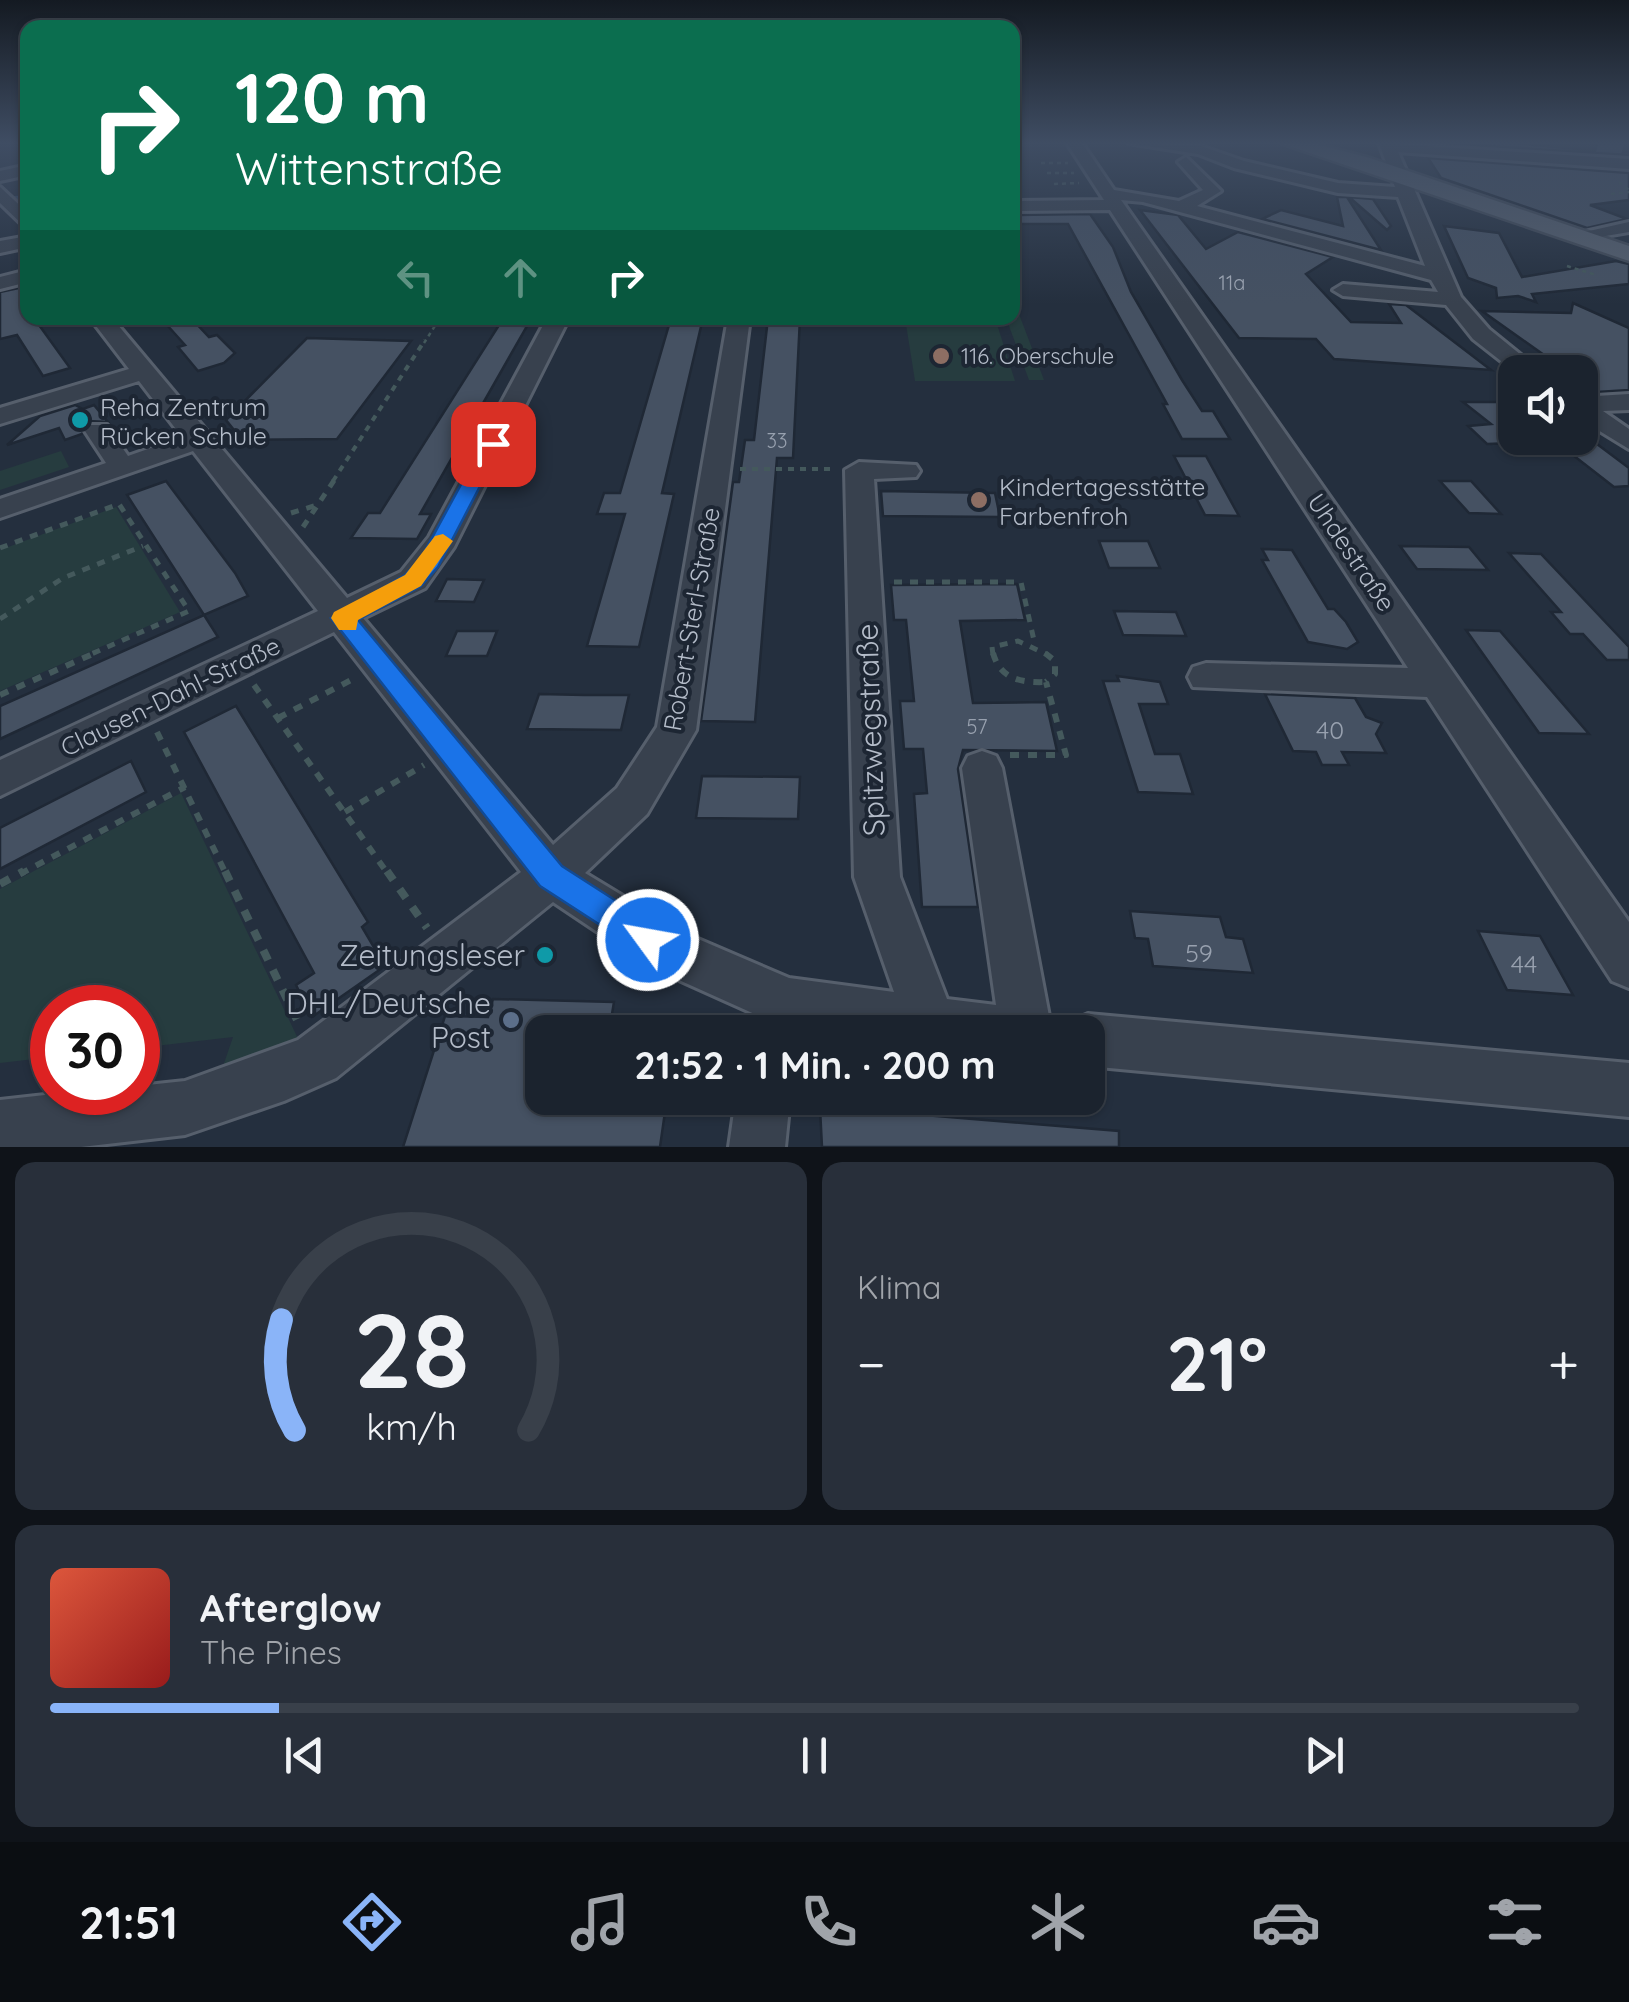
<!DOCTYPE html>
<html lang="de">
<meta charset="utf-8">
<style>
:root{--surface:#1b232e;--page:#282f3a;--text:#f1f3f6;--muted:#a0a4aa;--line:#39404a;--accent:#8ab4f8}
body{margin:0;font-family:Quicksand,sans-serif;background:var(--page);color:var(--text);height:100vh;display:flex;flex-direction:column;font-size:38px;white-space:nowrap}
*{box-sizing:border-box;margin:0}
p{font-size:32px;color:var(--muted)}
.icon{flex:none;width:55px;height:55px;fill:none;stroke:currentColor;stroke-width:2;stroke-linecap:round;stroke-linejoin:round}
.map{position:relative;height:1147px;overflow:hidden}
.details{display:flex;flex-direction:column;gap:15px;padding:15px;background:#0f1319;flex:1}
.details>*{flex:none}
.top-card{position:absolute;left:20px;top:20px;width:1000px;height:305px;border-radius:20px;box-shadow:0 2px 8px #0004,0 0 0 2px var(--line);background:#0b6e4f;color:#fff;overflow:hidden}
.fabs{position:absolute;left:1498px;top:355px;display:grid;gap:20px}
.fabs a{display:grid;place-items:center;width:100px;height:100px;border-radius:20px;background:var(--surface);box-shadow:0 2px 8px #0004,0 0 0 2px var(--line);font-size:50px}
.speed{position:absolute;left:30px;top:985px;display:flex;gap:20px;font-size:50px;font-weight:700;text-align:center}
.speed>*{display:grid;place-content:center;width:130px;height:130px;border-radius:50%;background:var(--surface);box-shadow:0 2px 8px #0004,0 0 0 2px var(--line);line-height:1}
.speed .limit{border:15px solid #d22;background:#fff;color:#111}
.pin{position:absolute;display:grid;place-items:center;width:85px;height:85px;color:#fff;margin:-42px;border-radius:20px;box-shadow:0 5px 15px #0006}
.me{position:absolute;width:110px;margin:-55px;rotate:302deg;stroke-linejoin:round;filter:drop-shadow(0 0 8px #0008)}
.turn{display:flex;align-items:center;gap:35px;height:210px;padding:0 50px;font-size:45px}
.turn .icon{width:130px;height:130px;stroke-width:2.5}
.turn b{display:block;font-size:70px;line-height:85px}
.lanes{display:flex;align-items:center;height:95px;padding:0 50px;background:#0003;justify-content:center;gap:50px;direction:ltr}
.lanes .off{opacity:.35}
.big{font-size:75px;font-weight:800;line-height:1.1}
.details .tile{flex:1;display:flex;flex-direction:column;justify-content:center;gap:15px;min-width:0;padding:0 35px;border-radius:20px;background:var(--page)}
.details .dial{align-items:center;gap:0}
.dial svg{height:260px;overflow:visible;fill:none;stroke:var(--line);stroke-width:7;stroke-linecap:round;text-anchor:middle}
.dial text{fill:var(--text);stroke:none}
.song{display:flex;align-items:center;gap:30px}
.cover{width:120px;height:120px;border-radius:15px;background:linear-gradient(135deg,hsl(10 70% 55%),hsl(0 70% 35%))}
.played{height:10px;border-radius:5px;background:linear-gradient(90deg,var(--accent) 15%,var(--line) 15%)}
.keys{display:flex;justify-content:space-around;direction:ltr}
.heat{display:flex;justify-content:space-between;align-items:center;font-size:55px;direction:ltr}
.details .tiles{flex:1;display:grid;gap:15px;grid-template-columns:1fr 1fr}
.tile:last-child{grid-column:span 2}
.trip{position:absolute;left:525px;top:1015px;width:580px;height:100px;border-radius:20px;background:var(--surface);box-shadow:0 2px 8px #0004,0 0 0 2px var(--line);font-weight:800;line-height:100px;text-align:center}
.dock{display:flex;height:160px;justify-content:space-around;align-items:center;background:#0b0e12;color:var(--muted)}
.dock .icon{width:70px;height:70px}
.dock .current{color:var(--accent)}
.dock b{font-size:45px;color:var(--text)}
.map>svg:first-child{display:block}
.green{fill:#263c3f}
.lines{fill:none;stroke-linecap:round;stroke-linejoin:round}
.stream{stroke:#394c67;stroke-width:4}
.building{fill:#455162;stroke:#1f2835;stroke-width:2.5}
.minor-casing{stroke:#565f6c;stroke-width:6}
.major-casing{stroke:#414a57;stroke-width:5}
.path-far4{stroke:#44595c;stroke-width:2.5;stroke-dasharray:4 4;stroke-linecap:butt}
.path-far3{stroke:#44595c;stroke-width:4;stroke-dasharray:6 6;stroke-linecap:butt}
.path-far2{stroke:#44595c;stroke-width:5;stroke-dasharray:8 8;stroke-linecap:butt}
.path-far1{stroke:#44595c;stroke-width:6;stroke-dasharray:9 9;stroke-linecap:butt}
.path{stroke:#44595c;stroke-width:8;stroke-dasharray:11 11;stroke-linecap:butt}
.minor{fill:#38414e;fill-rule:evenodd}
.major{fill:#56606e;fill-rule:evenodd}
.route{fill:#1a73e8;stroke:#114b97;stroke-width:2.5}
.slow{fill:#f59e0b}
.education-dot{fill:#8d6e63;stroke:#1d2633;stroke-width:4}
.culture-dot{fill:#0f9aa8;stroke:#1d2633;stroke-width:4}
.service-dot{fill:#5c6f8a;stroke:#1d2633;stroke-width:4}
.labels{text-anchor:middle;dominant-baseline:central;stroke-width:8;stroke-linejoin:round;paint-order:stroke}
.number-label{font-size:20px;fill:#98a1af}
.far-poi-label{font-size:22px;fill:#b4bcc9;stroke:#1d2633;text-anchor:start}
.poi-label{font-size:25px;fill:#b4bcc9;stroke:#1d2633;text-anchor:start}
.street-label{font-size:25px;fill:#b4bcc9;stroke:#1d2633}
.near-number-label{font-size:25px;fill:#98a1af}
.near-street-label{font-size:30px;fill:#b4bcc9;stroke:#1d2633}
.near-poi-label{font-size:30px;fill:#b4bcc9;stroke:#1d2633;text-anchor:end}
</style>
<div class="map">
<svg width="1629" height="1147" viewBox="0 0 1629 1147">
<rect width="100%" height="100%" fill="#242f3e"/>
<g class="green">
<path d="M1019,314L1044,380H1029L1006,318Z"/>
<path d="M905,318H995L1015,381H915Z"/>
<path d="M61,451L69,467L0,490V471Z"/>
<path d="M116,507L180,612L0,691V550Z"/>
<path d="M181,793L302,1047L220,1075L233,1037L138,1048V1008H52V1057L0,1063V889Z"/>
</g>
<g class="lines">
<path class="stream" d="M0,199L28,197"/>
</g>
<g class="building">
<path d="M1444,143H1514L1595,151L1597,143H1626L1623,152H1629L1628,155Z"/>
<path d="M1428,158L1629,173V200L1590,205L1627,219L1587,228L1441,178Z"/>
<path d="M1337,197H1347L1381,250L1262,219L1281,210L1343,226Z"/>
<path d="M1349,197L1373,199L1391,226L1387,230Z"/>
<path d="M1140,210L1178,215L1206,249L1238,232L1333,257L1306,274L1351,322L1401,323L1389,304L1406,305L1491,370L1334,359L1316,339L1239,338Z"/>
<path d="M1090,214L1113,247L1131,292L1182,380L1202,411H1213L1230,439H1182L1163,404H1167L1068,224H1012V215Z"/>
<path d="M1444,226L1499,233L1522,277L1616,261L1629,264V284L1532,294L1536,302L1518,296L1497,298L1496,288L1468,278Z"/>
<path d="M28,286V318H34L70,368L43,376L17,335L0,339V292Z"/>
<path d="M1573,303L1629,328V390L1597,392L1580,381V372H1568L1482,311L1571,313Z"/>
<path d="M191,318L209,337L217,335L235,353L224,363L198,371L178,347L185,345L167,325Z"/>
<path d="M671,318H703L662,493L674,494L639,647L587,646L625,514H597L604,493H620Z"/>
<path d="M768,318H800L793,458H777L755,722L701,721L733,482H739L745,440H754Z"/>
<path d="M499,325L527,326L420,514H431L417,539L351,538L368,513H380Z"/>
<path d="M307,338L411,341L337,439L242,440L226,420Z"/>
<path d="M1463,402H1515V443L1487,444L1468,426L1491,424Z"/>
<path d="M75,405L83,409L94,405L108,422L89,421L82,434L65,440L59,428L7,445L40,416Z"/>
<path d="M1551,438H1589L1629,468V486L1614,487Z"/>
<path d="M1174,456H1206L1239,516L1205,515Z"/>
<path d="M166,481L235,573L248,596L204,615L127,495Z"/>
<path d="M1440,481H1471L1501,514L1469,513Z"/>
<path d="M881,491L995,493L1000,517L883,516Z"/>
<path d="M1099,541H1148L1160,568H1109Z"/>
<path d="M1400,546L1469,547L1488,570L1417,569Z"/>
<path d="M1262,549L1292,550L1328,609H1334L1346,622L1358,642L1347,649L1308,642L1262,560H1268Z"/>
<path d="M1509,553L1541,554L1629,647V660H1607L1583,634H1570L1551,612H1561Z"/>
<path d="M447,579L484,580L474,602L436,601Z"/>
<path d="M1017,584L1025,620L960,621L973,703L1046,702L1057,751L963,750L958,769L978,907H922L914,794L927,793L923,749H904L900,701H914L906,620H894L891,585Z"/>
<path d="M1114,611L1176,612L1186,636L1123,635Z"/>
<path d="M204,615L218,637L0,739V706Z"/>
<path d="M1466,630L1500,631L1589,734L1539,733Z"/>
<path d="M457,631H497L487,656H446Z"/>
<path d="M1117,676L1160,682L1168,704H1139L1155,754H1180L1193,794L1138,792L1103,681H1119Z"/>
<path d="M539,694L584,695H629L621,730L527,729Z"/>
<path d="M1265,694L1355,698L1366,717L1382,723L1376,734L1386,753L1342,752L1349,765H1322L1316,752L1293,751Z"/>
<path d="M236,706L368,922L362,927L385,966L312,1017L296,985L314,973L184,732Z"/>
<path d="M131,761L146,792L0,869V828Z"/>
<path d="M702,776L800,777L798,819L696,818Z"/>
<path d="M1130,911L1220,917L1226,937L1243,939L1253,973L1153,966L1148,939L1135,938Z"/>
<path d="M1478,931L1540,936L1573,995L1507,990Z"/>
<path d="M493,999L614,1002L609,1032H542V1098H667L660,1147H403L445,1016L488,1017Z"/>
<path d="M889,1105V1112L1119,1131V1147H822L820,1108Z"/>
</g>
<g class="lines">
<defs>
<g id="minor">
<path d="M1067,143H1082L1114,190L1179,201L1203,190L1178,162L1186,157L1221,191L1197,206L1425,266L1398,197L1338,193L1234,168L1198,154L1128,143L1201,146L1244,161L1338,183L1395,187L1379,143L1629,159V169L1398,152L1461,297L1489,329L1542,372H1515L1473,339L1446,305L1343,296L1333,290L1343,284L1438,292L1431,280L1143,202L1121,200L1629,922V988L1612,981L1427,697L1193,687L1188,677L1193,667L1206,663L1408,668L1110,210L1012,211V201L1104,200Z"/>
<path d="M28,165V175L0,181V171Z"/>
<path d="M0,187L28,213V230L0,203Z"/>
<path d="M1629,222V232L1576,241L1567,236Z"/>
<path d="M28,236V247L0,253V241Z"/>
<path d="M28,270V282L0,289V277Z"/>
<path d="M90,318H112L347,598L401,572L429,537L547,318H569L454,547L425,588L363,618L553,845L617,788L657,727L728,318H750L696,730L647,814L585,873L684,933L789,978L894,992L854,877L845,470L859,462L916,465L920,471L916,477L874,479L900,877L947,999L996,1005L962,768L968,756L982,751L996,756L1002,768L1052,1032H753L759,1016L650,967L553,902L336,1078L284,1101L185,1135L81,1147H0V1100L72,1092H138V1086L185,1081L298,1040L521,872L334,632L0,796V760L318,611L193,451L0,518V499L106,463L85,431L89,425H107L128,456L182,437L139,381L0,424V408L129,369Z"/>
<path d="M1629,394V410L1603,411L1629,429V449L1580,419V397Z"/>
<path d="M1088,1014L1629,1063V1117L1088,1066V1032H1065L1070,1022Z"/>
<path d="M736,1098H790L785,1147H729Z"/>
</g>
<path id="major" d="M1280,143H1312L1370,158L1629,246V261Z"/>
</defs>
<use href="#minor" class="minor-casing"/>
<use href="#major" class="major-casing"/>
<g class="path-far4">
<path d="M1041,163H1068"/>
<path d="M1047,173H1074"/>
<path d="M1619,182L1629,190"/>
<path d="M1054,184L1079,183"/>
<path d="M1611,194L1629,192"/>
<path d="M1567,266L1596,275"/>
<path d="M424,343L440,318"/>
</g>
<g class="path-far3">
<path d="M740,469H834"/>
<path d="M333,481L425,340"/>
</g>
<g class="path-far2">
<path d="M291,513L314,506"/>
<path d="M303,527L335,479"/>
<path d="M0,548L119,504L189,611L89,655"/>
<path d="M894,582H1021L1035,645"/>
<path d="M0,619L63,578L143,546"/>
<path d="M993,655L992,647L1018,641L1048,655"/>
</g>
<g class="path-far1">
<path d="M993,653C1000,679 1021,683 1046,682"/>
<path d="M1045,653L1055,661V674L1046,682"/>
<path d="M254,685L388,874"/>
<path d="M0,695L95,653"/>
<path d="M278,718L355,678"/>
<path d="M157,732L226,874"/>
<path d="M1010,755H1066L1046,682"/>
<path d="M345,812L424,765"/>
<path d="M20,874L185,787"/>
</g>
<g class="path">
<path d="M225,871L299,1024"/>
<path d="M387,871L427,928"/>
<path d="M0,884L24,871"/>
</g>
<use href="#minor" class="minor"/>
<use href="#major" class="major"/>
</g>
<linearGradient id="sky" x2="0" y2="1"><stop stop-color="#141a22"/><stop offset="0.47" stop-color="#3f4d63"/><stop offset="1" stop-color="#3f4d63" stop-opacity="0"/></linearGradient>
<rect width="1629" height="304" fill="url(#sky)"/>
<path class="route" d="M493,439L502,444L438,567L421,586L358,620L562,866L660,929L665,940L660,952L648,956L540,886L331,618L405,575L421,558L483,444Z"/>
<path class="slow" d="M443,534L453,541L421,586L358,620L356,630H339L331,618L334,612L405,575L435,536Z"/>
<g class="education-dot">
<circle cx="941" cy="356" r="10"/>
<circle cx="979" cy="500" r="10"/>
</g>
<g class="culture-dot">
<circle cx="80" cy="420" r="10"/>
<circle cx="545" cy="955" r="10"/>
</g>
<circle class="service-dot" cx="511" cy="1020" r="10"/>
<g class="labels">
<g class="number-label">
<text x="1232" y="282">11a</text>
<text x="777" y="440">33</text>
<text x="977" y="726">57</text>
</g>
<g class="far-poi-label">
<text x="961" y="356">116. Oberschule</text>
</g>
<g class="poi-label">
<text x="100" y="406">Reha Zentrum<tspan x="100" dy="29">Rücken Schule</tspan></text>
<text x="999" y="486">Kindertagesstätte<tspan x="999" dy="29">Farbenfroh</tspan></text>
</g>
<g class="street-label">
<text transform="translate(1352 552) rotate(56)">Uhdestraße</text>
<text transform="translate(691 619) rotate(-80)">Robert-Sterl-Straße</text>
<text transform="translate(170 696) rotate(-26)">Clausen-Dahl-Straße</text>
</g>
<g class="near-number-label">
<text x="1330" y="729">40</text>
<text x="1199" y="952">59</text>
<text x="1524" y="963">44</text>
</g>
<g class="near-street-label">
<text transform="translate(870 730) rotate(-92)">Spitzwegstraße</text>
</g>
<g class="near-poi-label">
<text x="525" y="955">Zeitungsleser</text>
<text x="491" y="1003">DHL/Deutsche<tspan x="491" dy="34">Post</tspan></text>
</g>
</g>
</svg>
<div class="fabs">
<a><svg class="icon" aria-label="sound" viewBox="0 0 24 24"><path d="M4 9h4l5-4v14l-5-4H4zM17 9q2 3 0 6"/></svg></a>
</div>
<div class="speed"><div class="limit">30</div></div>
<div class="pin" style="left:493px;top:444px;background:#d93025"><svg class="icon" aria-label="arrive" viewBox="0 0 24 24"><path d="M6 21V4h12l-3 4 3 4H6"/></svg></div>
<svg class="me" style="left:648px;top:940px" viewBox="-20 -20 40 40"><circle r="17" fill="#1a73e8" stroke="#fff" stroke-width="3"/><path d="M0-11L8 9 0 5-8 9z" fill="#fff"/></svg>
<div class="trip">21:52 · 1 Min. · 200 m</div>
<div class="top-card">
<div class="turn"><svg class="icon" aria-label="right" viewBox="0 0 24 24"><path d="M7 20v-9h11M14 6l5 5-5 5"/></svg><div><b>120 m</b>Wittenstraße</div></div>
<div class="lanes"><svg class="icon off" aria-label="left" viewBox="0 0 24 24"><path d="M17 20v-9H6M10 6l-5 5 5 5"/></svg><svg class="icon off" aria-label="ahead" viewBox="0 0 24 24"><path d="M12 20V5M6 11l6-6 6 6"/></svg><svg class="icon" aria-label="right" viewBox="0 0 24 24"><path d="M7 20v-9h11M14 6l5 5-5 5"/></svg></div>
</div>
</div>
<section class="details">
<div class="tiles">
<div class="tile dial"><svg viewBox="0 0 100 80">
<path d="M14 69A42 42 0 1 1 86 69"/>
<path d="M14 69A42 42 0 0 1 10 35" stroke="#8ab4f8"/>
<text x="50" y="56" font-size="32" font-weight="700">28</text>
<text x="50" y="72" font-size="11">km/h</text>
</svg></div>
<div class="tile"><p>Klima</p>
<div class="heat"><a>−</a><b class="big">21°</b><a>+</a></div>
</div>
<div class="tile">
<div class="song"><i class="cover"></i><div><b>Afterglow</b><p>The Pines</p></div></div>
<div class="played"></div>
<div class="keys"><svg class="icon" aria-label="previous" viewBox="0 0 24 24"><path d="M18 5L8 12l10 7zM5 5v14"/></svg><svg class="icon" aria-label="pause" viewBox="0 0 24 24"><path d="M8 5v14M16 5v14"/></svg><svg class="icon" aria-label="next" viewBox="0 0 24 24"><path d="M6 5l10 7-10 7zM19 5v14"/></svg></div>
</div>
</div>
</section>
<nav class="dock">
<b>21:51</b>
<svg class="icon current" aria-label="directions" viewBox="0 0 24 24"><path d="M12 3l9 9-9 9-9-9zM9 14v-3h6M13 9l2 2-2 2"/></svg>
<svg class="icon" aria-label="music" viewBox="0 0 24 24"><path d="M9 18V5l10-2v13"/><circle cx="6" cy="18" r="3"/><circle cx="16" cy="16" r="3"/></svg>
<svg class="icon" aria-label="phone" viewBox="0 0 24 24"><path d="M5 4h4l2 5-3 2q2 4 5 5l2-3 5 2v4C11 20 4 13 5 4z"/></svg>
<svg class="icon" aria-label="climate" viewBox="0 0 24 24"><path d="M12 3v18M4 7l16 10M4 17L20 7"/></svg>
<svg class="icon" aria-label="car" viewBox="0 0 24 24"><path d="M5 17H2v-5l4-1 3-4h7l3 4 3 1v5h-3M9 17h6M6 11h13"/><circle cx="7" cy="17" r="2"/><circle cx="17" cy="17" r="2"/></svg>
<svg class="icon" aria-label="filters" viewBox="0 0 24 24"><path d="M4 7h16M4 17h16"/><circle cx="9" cy="7" r="2"/><circle cx="15" cy="17" r="2"/></svg>
</nav>
